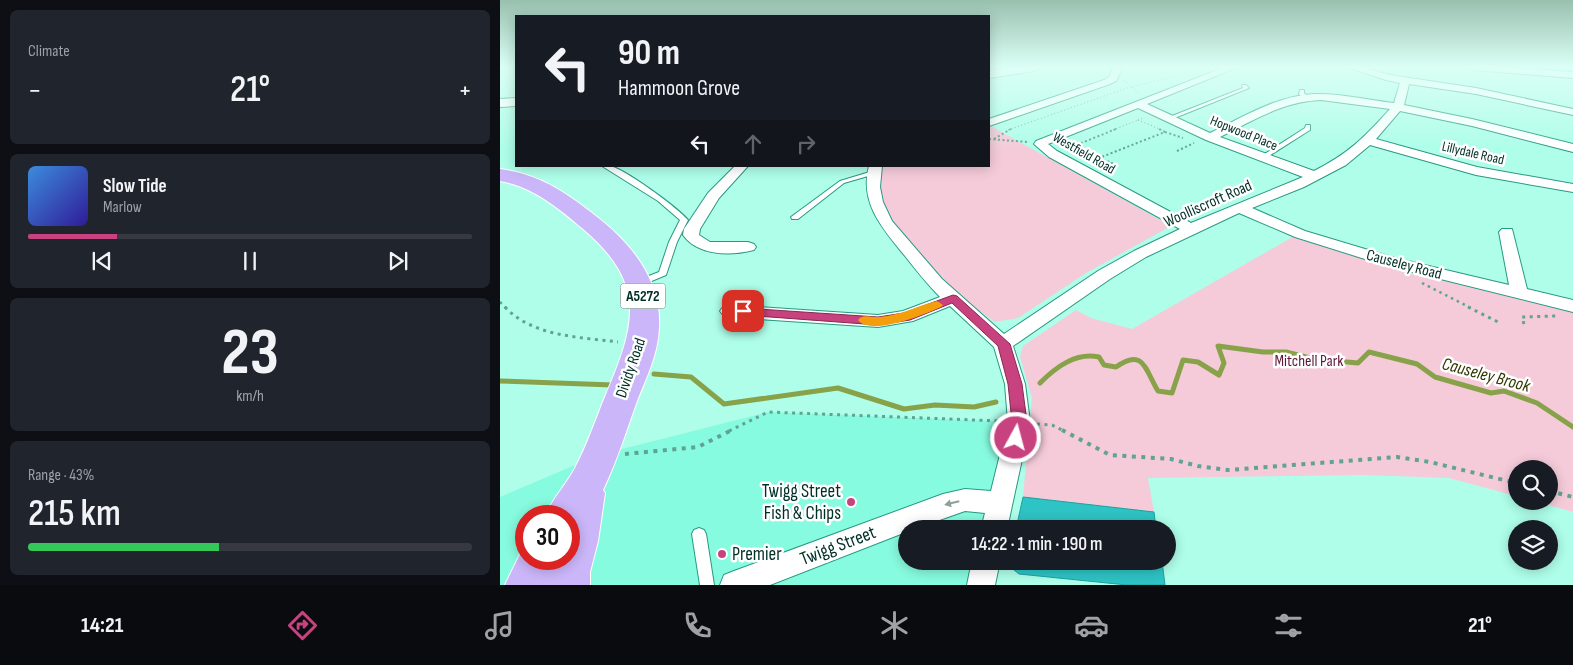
<!DOCTYPE html>
<meta charset="utf-8">
<style>
:root{--surface:#171b24;--page:#20242c;--text:#f1f3f6;--muted:#9ea1a6;--line:#363941;--accent:#c94280}
body{margin:0;font-family:"Sofia Sans Condensed",sans-serif;background:var(--page);color:var(--text);height:100vh;display:flex;flex-direction:column;font-size:19px;white-space:nowrap}
*{box-sizing:border-box;margin:0}
p{font-size:16px;color:var(--muted)}
.icon{flex:none;width:28px;height:28px;fill:none;stroke:currentColor;stroke-width:2;stroke-linecap:round;stroke-linejoin:round}
.map{position:relative;flex:1;overflow:hidden}
.panel{display:flex;flex-direction:column;gap:10px;padding:10px;background:#0d0f14;width:500px}
.panel>*{flex:none}
.guide{position:absolute;left:15px;top:15px;width:475px;height:152px;border-radius:0px;box-shadow:0 2px 12px #0003;background:#171b24;color:var(--text);overflow:hidden}
.buttons{position:absolute;left:1008px;top:460px;display:grid;gap:10px}
.buttons a{display:grid;place-items:center;width:50px;height:50px;border-radius:50%;background:var(--surface);box-shadow:0 2px 12px #0003;font-size:25px}
.speed{position:absolute;left:15px;top:505px;display:flex;gap:10px;font-size:25px;font-weight:700;text-align:center}
.speed>*{display:grid;place-content:center;width:65px;height:65px;border-radius:50%;background:var(--surface);box-shadow:0 2px 12px #0003;line-height:1}
.speed .limit{border:8px solid #d22;background:#fff;color:#111}
.pin{position:absolute;display:grid;place-items:center;width:42px;height:42px;color:#fff;margin:-21px;border-radius:10px;box-shadow:0 2px 8px #0006}
.me{position:absolute;width:55px;margin:-28px;rotate:7deg;stroke-linejoin:round;filter:drop-shadow(0 0 4px #0008)}
.turn{display:flex;align-items:center;gap:18px;height:105px;padding:0 20px;font-size:22px}
.turn .icon{width:65px;height:65px;stroke-width:2.5}
.turn b{display:block;font-size:35px;line-height:42px}
.lanes{display:flex;align-items:center;height:48px;padding:0 20px;background:#0003;justify-content:center;gap:25px;direction:ltr}
.lanes .off{opacity:.35}
.big{font-size:38px;font-weight:600;line-height:1.1}
.panel .widget{flex:1;display:flex;flex-direction:column;justify-content:center;gap:8px;min-width:0;padding:0 18px;border-radius:8px;background:var(--page)}
.panel .dial{align-items:center;gap:0}
.dial b{font-size:65px;line-height:1}
.song{display:flex;align-items:center;gap:15px}
.cover{width:60px;height:60px;border-radius:8px;background:linear-gradient(135deg,hsl(210 70% 55%),hsl(250 70% 35%))}
.played{height:5px;border-radius:2px;background:linear-gradient(90deg,var(--accent) 20%,var(--line) 20%)}
.keys{display:flex;justify-content:space-around;direction:ltr}
.heat{display:flex;justify-content:space-between;align-items:center;font-size:28px;direction:ltr}
.charge{height:8px;border-radius:4px;background:linear-gradient(90deg,#34c759 43%,var(--line) 0)}
.trip{position:absolute;left:398px;top:520px;width:278px;height:50px;border-radius:25px;background:var(--surface);box-shadow:0 2px 12px #0003;font-weight:600;line-height:50px;text-align:center}
.tab-bar{display:flex;height:80px;justify-content:space-around;align-items:center;background:#090b0e;color:var(--muted)}
.tab-bar .icon{width:35px;height:35px}
.tab-bar .current{color:var(--accent)}
.tab-bar b{font-size:22px;color:var(--text)}
main{display:flex;flex:1;min-height:0}
.map>svg:first-child{display:block}
.built{fill:#87fbdf;fill-rule:evenodd}
.green{fill:#f5cbd9}
.lines{fill:none;stroke-linecap:round;stroke-linejoin:round}
.stream{stroke:#88a24a;stroke-width:5}
.building{fill:#2ec3c4;stroke:#1da0a1}
.lane-casing{stroke:#289983;stroke-width:2}
.street-casing{stroke:#289983;stroke-width:2}
.secondary-casing{stroke:#289983;stroke-width:2}
.primary-casing{stroke:#fff;stroke-width:2}
.path-far4{stroke:#61a293;stroke-width:1;stroke-dasharray:1 2.5;stroke-linecap:butt}
.path-far3{stroke:#61a293;stroke-width:2;stroke-dasharray:2 2.5;stroke-linecap:butt}
.path-far2{stroke:#61a293;stroke-width:2.5;stroke-dasharray:2.5 4;stroke-linecap:butt}
.path-far1{stroke:#61a293;stroke-width:3;stroke-dasharray:3 4.5;stroke-linecap:butt}
.path{stroke:#61a293;stroke-width:4;stroke-dasharray:4 5.5;stroke-linecap:butt}
.lane{fill:#fff;fill-rule:evenodd}
.street{fill:#fff;fill-rule:evenodd}
.secondary{fill:#fff;fill-rule:evenodd}
.primary{fill:#cbb6f9;fill-rule:evenodd}
.oneway{fill:#8ca19d}
.route{fill:#c94280;stroke:#832b53}
.slow{fill:#f59e0b}
.poi-dot{fill:#c94280;stroke:#fff;stroke-width:2}
.labels{text-anchor:middle;dominant-baseline:central;stroke-width:5;stroke-linejoin:round;paint-order:stroke}
.far-street-label{font-size:14px;fill:#002f26;stroke:#fff}
.shield{fill:#fff;stroke:#4c6d67;stroke-width:1}
.shield-label{font-size:15px;font-weight:bold;fill:#002f26}
.street-label{font-size:16px;fill:#002f26;stroke:#fff}
.park-label{font-size:16px;fill:#5e1738;stroke:#fff}
.water-label{font-size:18px;font-style:italic;fill:#313702;stroke:#fff}
.near-poi-label{font-size:19px;fill:#002f26;stroke:#fff;text-anchor:end}
.near-street-label{font-size:19px;fill:#002f26;stroke:#fff}
</style>
<main>
<section class="panel">
<div class="widget"><p>Climate</p>
<div class="heat"><a>−</a><b class="big">21°</b><a>+</a></div>
</div>
<div class="widget">
<div class="song"><i class="cover"></i><div><b>Slow Tide</b><p>Marlow</p></div></div>
<div class="played"></div>
<div class="keys"><svg class="icon" aria-label="previous" viewBox="0 0 24 24"><path d="M18 5L8 12l10 7zM5 5v14"/></svg><svg class="icon" aria-label="pause" viewBox="0 0 24 24"><path d="M8 5v14M16 5v14"/></svg><svg class="icon" aria-label="next" viewBox="0 0 24 24"><path d="M6 5l10 7-10 7zM19 5v14"/></svg></div>
</div>
<div class="widget dial"><b>23</b><p>km/h</p></div>
<div class="widget"><p>Range · 43%</p><b class="big">215 km</b><div class="charge"></div></div>
</section>
<div class="map">
<svg width="1073" height="585" viewBox="0 0 1073 585">
<rect width="100%" height="100%" fill="#aefee9"/>
<path class="built" d="M268,412L519,422L494,529H406V561H487L481,585H0V497L99,455ZM26,516H69V559H26Z"/>
<g class="green">
<path d="M489,125L671,226L586,273L518,318L495,322L460,297L393,223L382,199L378,181L382,166H489Z"/>
<path d="M796,235L1073,308V512L1034,501H1049V469H1016V496L949,478L864,475L648,478L654,512L523,497L532,398L520,357L523,346L576,310L591,318L632,329Z"/>
</g>
<g class="lines">
<g class="stream">
<path d="M154,374L191,377L224,404L338,388L404,409L435,405L474,407L496,402"/>
<path d="M0,381L113,385"/>
<path d="M540,383C556,367 576,352 599,357L604,365L616,367C644,347 645,370 658,391L672,393L683,360L698,362L719,375L724,363L718,346L763,352H786L814,359L858,363L869,352L917,364L935,377L991,393L1004,391L1037,403L1073,427"/>
</g>
</g>
<g class="building">
<path d="M523,497L654,512L656,529H516Z"/>
<path d="M503,561H662L665,585H627L519,574Z"/>
</g>
<g class="lines">
<defs>
<g id="lane">
<path d="M742,85H746L749,88L672,119L667,118L743,88Z"/>
<path d="M800,90H804V93L809,98L808,99H804L799,94Z"/>
<path d="M806,125H810V130L764,159H760V157L805,128Z"/>
<path d="M102,166C105,166 107,166 110,166C125,169 178,208 188,220L177,242L166,275L142,285L139,286L135,283L136,281L159,272L169,242L180,220L158,201Z"/>
<path d="M373,171L375,172V174L344,183L298,219H292L291,217L340,181Z"/>
<path d="M199,528L204,530L206,534L214,585H200L192,534L194,530Z"/>
</g>
<g id="street">
<path d="M614,67H623L616,81L610,84L489,126V119L604,80L609,77Z"/>
<path d="M725,67H738L647,104L710,133C743,117 776,96 814,94C840,93 868,100 894,103L900,83L886,80L847,67H861L890,75L976,88L1073,109V115L976,94L909,84L904,105L972,119L1073,144V152L972,126L900,111L876,139L977,167L1073,184V192L976,175L870,145L846,165L804,187L752,208L805,231L895,258L1009,285L999,232L1002,229H1012L1027,289L1073,300V312L884,265L795,237L739,213L646,257L610,279L513,346L525,384L530,422L507,529H481L485,513L465,511L414,529H406V532L270,585H220L224,575L234,571L443,494L465,489L491,491L508,422L505,384L494,347L450,306L413,321L378,327L229,317L223,315L220,311L223,307L229,305L378,315L403,311L440,297C427,284 416,270 405,256C383,229 359,203 369,166H382L380,187L383,202L392,221L442,279L504,334L598,271L634,251L680,229L549,157L534,144L536,141ZM821,100L890,109C865,137 848,154 814,171L720,137C752,121 784,101 821,100ZM638,108L706,140L803,177L691,223L557,151L548,144Z"/>
<path d="M968,67H1004L1073,72V78L973,70Z"/>
<path d="M235,166H248L219,198L200,229L199,235L210,242H248L254,244L256,247L254,250C230,256 198,256 183,235L184,229L208,193Z"/>
<path d="M472,561H500L495,585H467Z"/>
</g>
<g id="secondary">
<path d="M512,67H541L535,71L489,78V70Z"/>
<path d="M16,98V106L0,107V99Z"/>
</g>
<path id="primary" d="M0,169C41,175 65,192 97,217C132,244 162,282 159,328C158,354 146,378 137,401C126,431 117,461 103,490L105,493L98,541L90,572V585H5L25,544L26,559H69V516H45C53,498 66,485 75,468C87,446 95,421 105,397C135,326 149,284 82,228C57,207 33,187 0,181Z"/>
</defs>
<use href="#lane" class="lane-casing"/>
<use href="#street" class="street-casing"/>
<use href="#secondary" class="secondary-casing"/>
<use href="#primary" class="primary-casing"/>
<g class="path-far4">
<path d="M908,71L915,67"/>
<path d="M624,80L639,93"/>
<path d="M638,120L662,130"/>
<path d="M638,120L644,118"/>
<path d="M508,130L627,88L681,75"/>
<path d="M613,130L638,120"/>
</g>
<g class="path-far3">
<path d="M616,129L574,146L599,158L665,132L659,129"/>
<path d="M665,132L683,138"/>
<path d="M489,139L528,142"/>
<path d="M494,139L511,129"/>
<path d="M677,151L694,143"/>
<path d="M599,158L612,163L604,167"/>
</g>
<g class="path-far2">
<path d="M922,283L971,308"/>
<path d="M0,302L6,308"/>
</g>
<g class="path-far1">
<path d="M5,307C33,337 80,337 118,342"/>
<path d="M968,307L998,322"/>
<path d="M1024,324L1022,317L1056,316"/>
<path d="M537,424L552,425L564,431"/>
<path d="M229,431L268,412L501,421"/>
</g>
<g class="path">
<path d="M562,430L610,455L671,459L698,466L728,470L897,457L930,462L1016,483"/>
<path d="M125,454L198,447L232,430"/>
<path d="M1049,491L1073,497"/>
</g>
<use href="#lane" class="lane"/>
<use href="#street" class="street"/>
<use href="#secondary" class="secondary"/>
<use href="#primary" class="primary"/>
</g>
<defs><path id="oneway-solid" d="M-6-.8H1V-3.2L6.5 0L1 3.2V.8H-6Z" transform="scale(1.25)"/></defs>
<use class="oneway" href="#oneway-solid" transform="translate(452 503) rotate(166)"/>
<linearGradient id="sky" x2="0" y2="1"><stop stop-color="#99c0af"/><stop offset="0.45" stop-color="#dbfff5"/><stop offset="1" stop-color="#dbfff5" stop-opacity="0"/></linearGradient>
<rect width="1073" height="149" fill="url(#sky)"/>
<path class="route" d="M453,295L457,296L510,344L522,384L527,422L521,442L516,444L510,442L508,438L512,422L508,384L498,346L452,303L410,320L378,325L243,315L237,311L243,308L378,317L404,313Z"/>
<path class="slow" d="M437,301L443,305L441,307C425,314 371,337 358,320C363,313 372,318 380,317C401,315 417,306 437,301Z"/>
<g class="poi-dot">
<circle cx="351" cy="502" r="5"/>
<circle cx="222" cy="554" r="5"/>
</g>
<g class="labels">
<g class="far-street-label">
<text transform="translate(744 133) rotate(22)">Hopwood Place</text>
<text transform="translate(584 153) rotate(30)">Westfield Road</text>
<text transform="translate(973 153) rotate(13)">Lillydale Road</text>
</g>
<rect class="shield" x="120.5" y="283.5" width="45" height="25" rx="4"/>
<g class="shield-label">
<text x="143" y="296">A5272</text>
</g>
<g class="street-label">
<text transform="translate(708 204) rotate(-24)">Woolliscroft Road</text>
<text transform="translate(904 265) rotate(15)">Causeley Road</text>
<text transform="translate(131 368) rotate(-71)">Dividy Road</text>
</g>
<g class="park-label">
<text x="809" y="361">Mitchell Park</text>
</g>
<g class="water-label">
<text transform="translate(986 375) rotate(15)">Causeley Brook</text>
</g>
<g class="near-poi-label">
<text x="341" y="491">Twigg Street<tspan x="341" dy="22">Fish &amp; Chips</tspan></text>
<text x="232" y="554" text-anchor="start">Premier</text>
</g>
<g class="near-street-label">
<text transform="translate(338 546) rotate(-21)">Twigg Street</text>
</g>
</g>
</svg>
<div class="buttons">
<a><svg class="icon" aria-label="search" viewBox="0 0 24 24"><circle cx="10" cy="10" r="6"/><path d="M15 15l6 6"/></svg></a>
<a><svg class="icon" aria-label="layers" viewBox="0 0 24 24"><path d="M12 4l9 5-9 5-9-5zM3 14l9 5 9-5"/></svg></a>
</div>
<div class="speed"><div class="limit">30</div></div>
<div class="pin" style="left:243px;top:311px;background:#d93025"><svg class="icon" aria-label="arrive" viewBox="0 0 24 24"><path d="M6 21V4h12l-3 4 3 4H6"/></svg></div>
<svg class="me" style="left:516px;top:438px" viewBox="-20 -20 40 40"><circle r="17" fill="#c94280" stroke="#fff" stroke-width="3"/><path d="M0-11L8 9 0 5-8 9z" fill="#fff"/></svg>
<div class="trip">14:22 · 1 min · 190 m</div>
<div class="guide">
<div class="turn"><svg class="icon" aria-label="left" viewBox="0 0 24 24"><path d="M17 20v-9H6M10 6l-5 5 5 5"/></svg><div><b>90 m</b>Hammoon Grove</div></div>
<div class="lanes"><svg class="icon" aria-label="left" viewBox="0 0 24 24"><path d="M17 20v-9H6M10 6l-5 5 5 5"/></svg><svg class="icon off" aria-label="ahead" viewBox="0 0 24 24"><path d="M12 20V5M6 11l6-6 6 6"/></svg><svg class="icon off" aria-label="right" viewBox="0 0 24 24"><path d="M7 20v-9h11M14 6l5 5-5 5"/></svg></div>
</div>
</div>
</main>
<nav class="tab-bar">
<b>14:21</b>
<svg class="icon current" aria-label="directions" viewBox="0 0 24 24"><path d="M12 3l9 9-9 9-9-9zM9 14v-3h6M13 9l2 2-2 2"/></svg>
<svg class="icon" aria-label="music" viewBox="0 0 24 24"><path d="M9 18V5l10-2v13"/><circle cx="6" cy="18" r="3"/><circle cx="16" cy="16" r="3"/></svg>
<svg class="icon" aria-label="phone" viewBox="0 0 24 24"><path d="M5 4h4l2 5-3 2q2 4 5 5l2-3 5 2v4C11 20 4 13 5 4z"/></svg>
<svg class="icon" aria-label="climate" viewBox="0 0 24 24"><path d="M12 3v18M4 7l16 10M4 17L20 7"/></svg>
<svg class="icon" aria-label="car" viewBox="0 0 24 24"><path d="M5 17H2v-5l4-1 3-4h7l3 4 3 1v5h-3M9 17h6M6 11h13"/><circle cx="7" cy="17" r="2"/><circle cx="17" cy="17" r="2"/></svg>
<svg class="icon" aria-label="filters" viewBox="0 0 24 24"><path d="M4 7h16M4 17h16"/><circle cx="9" cy="7" r="2"/><circle cx="15" cy="17" r="2"/></svg>
<b>21°</b>
</nav>
